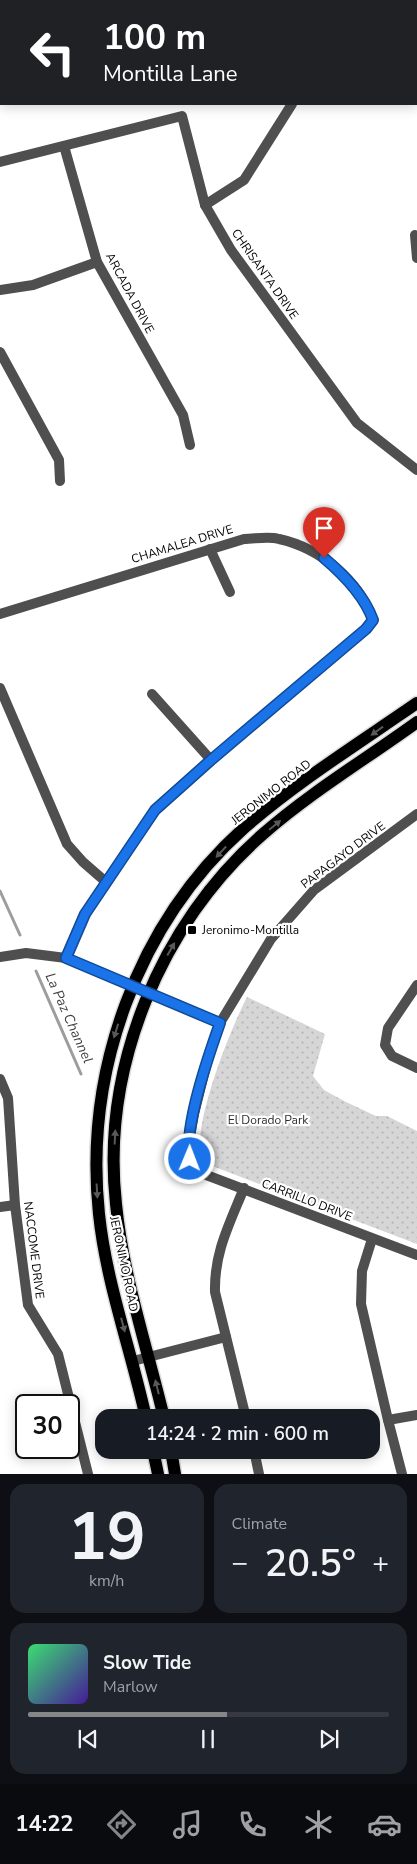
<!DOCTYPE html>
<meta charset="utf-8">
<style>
:root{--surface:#171b24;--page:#20242c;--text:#f1f3f6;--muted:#9ea1a6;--line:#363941;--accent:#858687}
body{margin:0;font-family:"Nunito Sans",sans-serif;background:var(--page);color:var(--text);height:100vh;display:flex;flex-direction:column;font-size:19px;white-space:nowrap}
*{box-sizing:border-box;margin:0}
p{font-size:16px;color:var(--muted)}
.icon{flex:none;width:28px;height:28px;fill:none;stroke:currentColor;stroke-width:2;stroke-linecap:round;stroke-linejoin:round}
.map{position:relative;height:1474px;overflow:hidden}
.details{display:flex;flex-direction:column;gap:10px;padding:10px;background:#0d0f14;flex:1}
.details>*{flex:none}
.top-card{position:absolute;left:0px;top:0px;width:418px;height:105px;box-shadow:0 2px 12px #0003;background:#202124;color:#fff;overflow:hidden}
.speed{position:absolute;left:15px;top:1394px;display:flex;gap:10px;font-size:25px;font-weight:700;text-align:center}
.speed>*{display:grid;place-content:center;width:65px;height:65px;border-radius:50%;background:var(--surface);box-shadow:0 2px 12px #0003;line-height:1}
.speed .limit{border:2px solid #111;border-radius:8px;background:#fff;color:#111}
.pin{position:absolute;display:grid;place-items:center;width:42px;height:42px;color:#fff;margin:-51px -21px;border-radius:50% 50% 50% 0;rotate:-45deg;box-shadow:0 0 5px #0007}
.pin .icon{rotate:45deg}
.me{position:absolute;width:55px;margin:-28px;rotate:1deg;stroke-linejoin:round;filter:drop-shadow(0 0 4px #0008)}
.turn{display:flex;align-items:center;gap:18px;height:105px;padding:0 20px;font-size:22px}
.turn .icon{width:65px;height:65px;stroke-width:2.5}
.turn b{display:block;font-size:35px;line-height:42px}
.big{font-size:38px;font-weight:600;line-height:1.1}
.details .card{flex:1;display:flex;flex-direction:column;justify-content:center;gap:8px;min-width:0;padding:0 18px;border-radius:15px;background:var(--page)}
.details .dial{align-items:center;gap:0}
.dial b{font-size:65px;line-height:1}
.song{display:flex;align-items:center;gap:15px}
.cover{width:60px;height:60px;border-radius:8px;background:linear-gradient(135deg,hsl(140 70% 55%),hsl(260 70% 35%))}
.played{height:5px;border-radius:2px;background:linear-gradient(90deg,var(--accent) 55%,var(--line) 55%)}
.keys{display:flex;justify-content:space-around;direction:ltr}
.heat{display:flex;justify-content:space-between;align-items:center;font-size:28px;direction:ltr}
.details .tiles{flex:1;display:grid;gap:10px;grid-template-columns:1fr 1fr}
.card:last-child{grid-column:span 2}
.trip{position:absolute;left:95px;top:1409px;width:285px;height:50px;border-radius:15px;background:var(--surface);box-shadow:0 2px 12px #0003;font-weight:600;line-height:50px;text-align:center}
.tab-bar{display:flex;height:80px;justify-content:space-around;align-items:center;background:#090b0e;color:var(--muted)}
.tab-bar .icon{width:35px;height:35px}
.tab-bar .on{color:var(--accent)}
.tab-bar b{font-size:22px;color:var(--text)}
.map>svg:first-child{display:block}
.grass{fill:url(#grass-dots)}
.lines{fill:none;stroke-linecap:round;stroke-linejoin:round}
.stream{stroke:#9d9d9d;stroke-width:3}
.major-casing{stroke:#dbdbdb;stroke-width:15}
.minor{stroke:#4f4f4f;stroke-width:10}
.major{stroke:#000;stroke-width:12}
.rail{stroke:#000;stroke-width:3;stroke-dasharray:8 2.5 1 2.5;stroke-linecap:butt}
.oneway{fill:#595959}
.route-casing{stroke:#114b97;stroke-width:12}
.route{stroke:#1a73e8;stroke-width:9}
.poi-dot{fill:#000;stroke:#fff;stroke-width:2}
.labels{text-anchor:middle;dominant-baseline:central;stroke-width:4.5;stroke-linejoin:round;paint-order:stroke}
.street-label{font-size:12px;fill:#000;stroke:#fff}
.poi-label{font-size:12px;fill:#000;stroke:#fff;text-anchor:start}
.park-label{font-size:12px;fill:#2d2d2d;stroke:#fff}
.water-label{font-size:14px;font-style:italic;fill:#3e3e3e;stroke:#fff}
</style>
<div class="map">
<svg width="417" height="1474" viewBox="0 0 417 1474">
<defs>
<pattern id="grass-dots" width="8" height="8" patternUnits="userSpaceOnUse" patternTransform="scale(1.25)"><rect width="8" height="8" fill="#d6d6d6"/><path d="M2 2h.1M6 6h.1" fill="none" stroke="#b6b6b6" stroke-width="1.8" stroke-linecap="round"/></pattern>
</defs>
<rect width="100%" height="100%" fill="#fff"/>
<path class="grass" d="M247,997L325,1034L313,1076L324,1090L346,1102L376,1116H387L417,1131V1244L207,1164C205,1161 202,1158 201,1155C193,1122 231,1028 247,997Z"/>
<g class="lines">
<g class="stream">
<path d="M22,1L24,0"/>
<path d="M0,78L1,76"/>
<path d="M0,891L20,935"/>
<path d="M36,971L81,1074"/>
</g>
<defs>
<g id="major">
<path d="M146,1418C131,1350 106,1282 99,1214C84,1072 137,924 244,828C297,782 359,743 417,703"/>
<path d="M164,1418C147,1347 123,1276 116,1204C101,1068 160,924 263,834C311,792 366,759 417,722"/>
<path d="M153,1450L158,1474"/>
<path d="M171,1450L175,1474"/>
</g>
</defs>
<use href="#major" class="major-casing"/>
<g class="minor">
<path d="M416,65H417"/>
<path d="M64,146L97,262L183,415L190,445"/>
<path d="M0,162L182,116L205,205L231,250L357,423L417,470"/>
<path d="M205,205L244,180L292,104"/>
<path d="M415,235L417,258"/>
<path d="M0,290L33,285L97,262"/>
<path d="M0,352L59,460L60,481"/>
<path d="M210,549L230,592"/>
<path d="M0,614L244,539C255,539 268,536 279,539C320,548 359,580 373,620L366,629L211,760L155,810L85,914L66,958"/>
<path d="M0,688L67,844L83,862L106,882"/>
<path d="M152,694L211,760"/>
<path d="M417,814L314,890L271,939L220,1023L209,1054L194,1114L188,1147L190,1159L201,1173L417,1255"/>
<path d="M0,957L26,953L66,958L220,1023"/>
<path d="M417,985L388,1028L385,1045L392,1056L417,1068"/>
<path d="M0,1079L8,1098L15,1205L28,1305L58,1354L88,1474"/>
<path d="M244,1188C229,1225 214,1253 215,1292L246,1418"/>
<path d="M0,1207L15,1205"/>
<path d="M372,1239L362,1271L361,1304L388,1420L402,1474"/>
<path d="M133,1361L226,1337"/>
<path d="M388,1420L417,1415"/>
<path d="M254,1450L259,1474"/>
</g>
<use href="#major" class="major"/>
<g class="rail">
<path d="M132,1L137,0"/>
<path d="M157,1L161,0"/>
<path d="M0,42H1"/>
</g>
</g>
<defs><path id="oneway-solid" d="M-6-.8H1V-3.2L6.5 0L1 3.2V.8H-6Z" transform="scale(1.25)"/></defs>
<g class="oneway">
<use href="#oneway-solid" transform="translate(377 731) rotate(144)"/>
<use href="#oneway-solid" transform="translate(275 825) rotate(-39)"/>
<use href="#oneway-solid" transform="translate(221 852) rotate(133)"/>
<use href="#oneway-solid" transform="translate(171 949) rotate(-60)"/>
<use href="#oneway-solid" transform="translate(116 1031) rotate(107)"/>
<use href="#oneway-solid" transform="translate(115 1137) rotate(-87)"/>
<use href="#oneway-solid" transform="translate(97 1191) rotate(87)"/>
<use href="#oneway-solid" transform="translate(123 1325) rotate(75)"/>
<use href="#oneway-solid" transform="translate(157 1387) rotate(-104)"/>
</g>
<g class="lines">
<defs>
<path id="route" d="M190,1159C183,1128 209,1054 220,1023L66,958L85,914L155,810L211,760L366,629L373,620C364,595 344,575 324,558"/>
</defs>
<use href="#route" class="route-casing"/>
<use href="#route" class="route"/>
</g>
<rect class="poi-dot" x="187" y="925" width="10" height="10" rx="2.5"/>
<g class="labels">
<g class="street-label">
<text transform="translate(265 274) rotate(55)">CHRISANTA DRIVE</text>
<text transform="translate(130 293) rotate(62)">ARCADA DRIVE</text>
<text transform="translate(182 544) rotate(-17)">CHAMALEA DRIVE</text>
<text transform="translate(271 792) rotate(-38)">JERONIMO ROAD</text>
<text transform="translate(343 855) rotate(-37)">PAPAGAYO DRIVE</text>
<text transform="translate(307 1200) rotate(21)">CARRILLO DRIVE</text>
<text transform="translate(34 1250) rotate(83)">NACCOME DRIVE</text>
<text transform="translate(124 1264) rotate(78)">JERONIMO ROAD</text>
</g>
<g class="poi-label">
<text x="202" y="930">Jeronimo-Montilla</text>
</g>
<g class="park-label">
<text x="268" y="1120">El Dorado Park</text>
</g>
<g class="water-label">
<text transform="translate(69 1018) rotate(66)">La Paz Channel</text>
</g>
</g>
</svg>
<div class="speed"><div class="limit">30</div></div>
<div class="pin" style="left:324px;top:558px;background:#d93025"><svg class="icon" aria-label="arrive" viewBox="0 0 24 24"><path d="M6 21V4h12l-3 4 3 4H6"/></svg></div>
<svg class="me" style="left:190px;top:1159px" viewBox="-20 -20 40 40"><circle r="17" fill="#1a73e8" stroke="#fff" stroke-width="3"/><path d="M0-11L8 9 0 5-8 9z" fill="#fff"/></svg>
<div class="trip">14:24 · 2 min · 600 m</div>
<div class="top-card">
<div class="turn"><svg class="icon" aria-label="left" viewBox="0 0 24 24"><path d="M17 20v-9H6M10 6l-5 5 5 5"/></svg><div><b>100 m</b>Montilla Lane</div></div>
</div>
</div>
<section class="details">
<div class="tiles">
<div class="card dial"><b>19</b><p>km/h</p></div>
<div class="card"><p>Climate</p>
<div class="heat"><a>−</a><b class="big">20.5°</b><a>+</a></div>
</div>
<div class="card">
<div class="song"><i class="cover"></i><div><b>Slow Tide</b><p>Marlow</p></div></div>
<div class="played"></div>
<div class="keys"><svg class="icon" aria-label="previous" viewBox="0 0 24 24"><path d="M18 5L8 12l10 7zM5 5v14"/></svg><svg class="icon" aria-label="pause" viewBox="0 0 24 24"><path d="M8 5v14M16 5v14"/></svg><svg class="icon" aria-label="next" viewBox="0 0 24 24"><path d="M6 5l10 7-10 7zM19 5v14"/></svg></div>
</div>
</div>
</section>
<nav class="tab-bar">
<b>14:22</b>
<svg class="icon on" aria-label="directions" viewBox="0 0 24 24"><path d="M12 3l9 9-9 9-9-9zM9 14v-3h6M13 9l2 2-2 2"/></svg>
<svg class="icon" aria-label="music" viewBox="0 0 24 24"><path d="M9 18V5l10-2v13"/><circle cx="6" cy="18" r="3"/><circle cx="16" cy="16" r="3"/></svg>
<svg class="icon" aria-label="phone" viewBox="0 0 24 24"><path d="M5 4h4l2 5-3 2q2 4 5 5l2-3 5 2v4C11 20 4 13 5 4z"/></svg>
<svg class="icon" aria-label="climate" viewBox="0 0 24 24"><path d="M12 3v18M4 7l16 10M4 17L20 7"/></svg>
<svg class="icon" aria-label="car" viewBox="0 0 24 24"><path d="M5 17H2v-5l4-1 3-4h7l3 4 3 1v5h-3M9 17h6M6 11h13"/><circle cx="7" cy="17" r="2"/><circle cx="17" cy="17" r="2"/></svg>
</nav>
